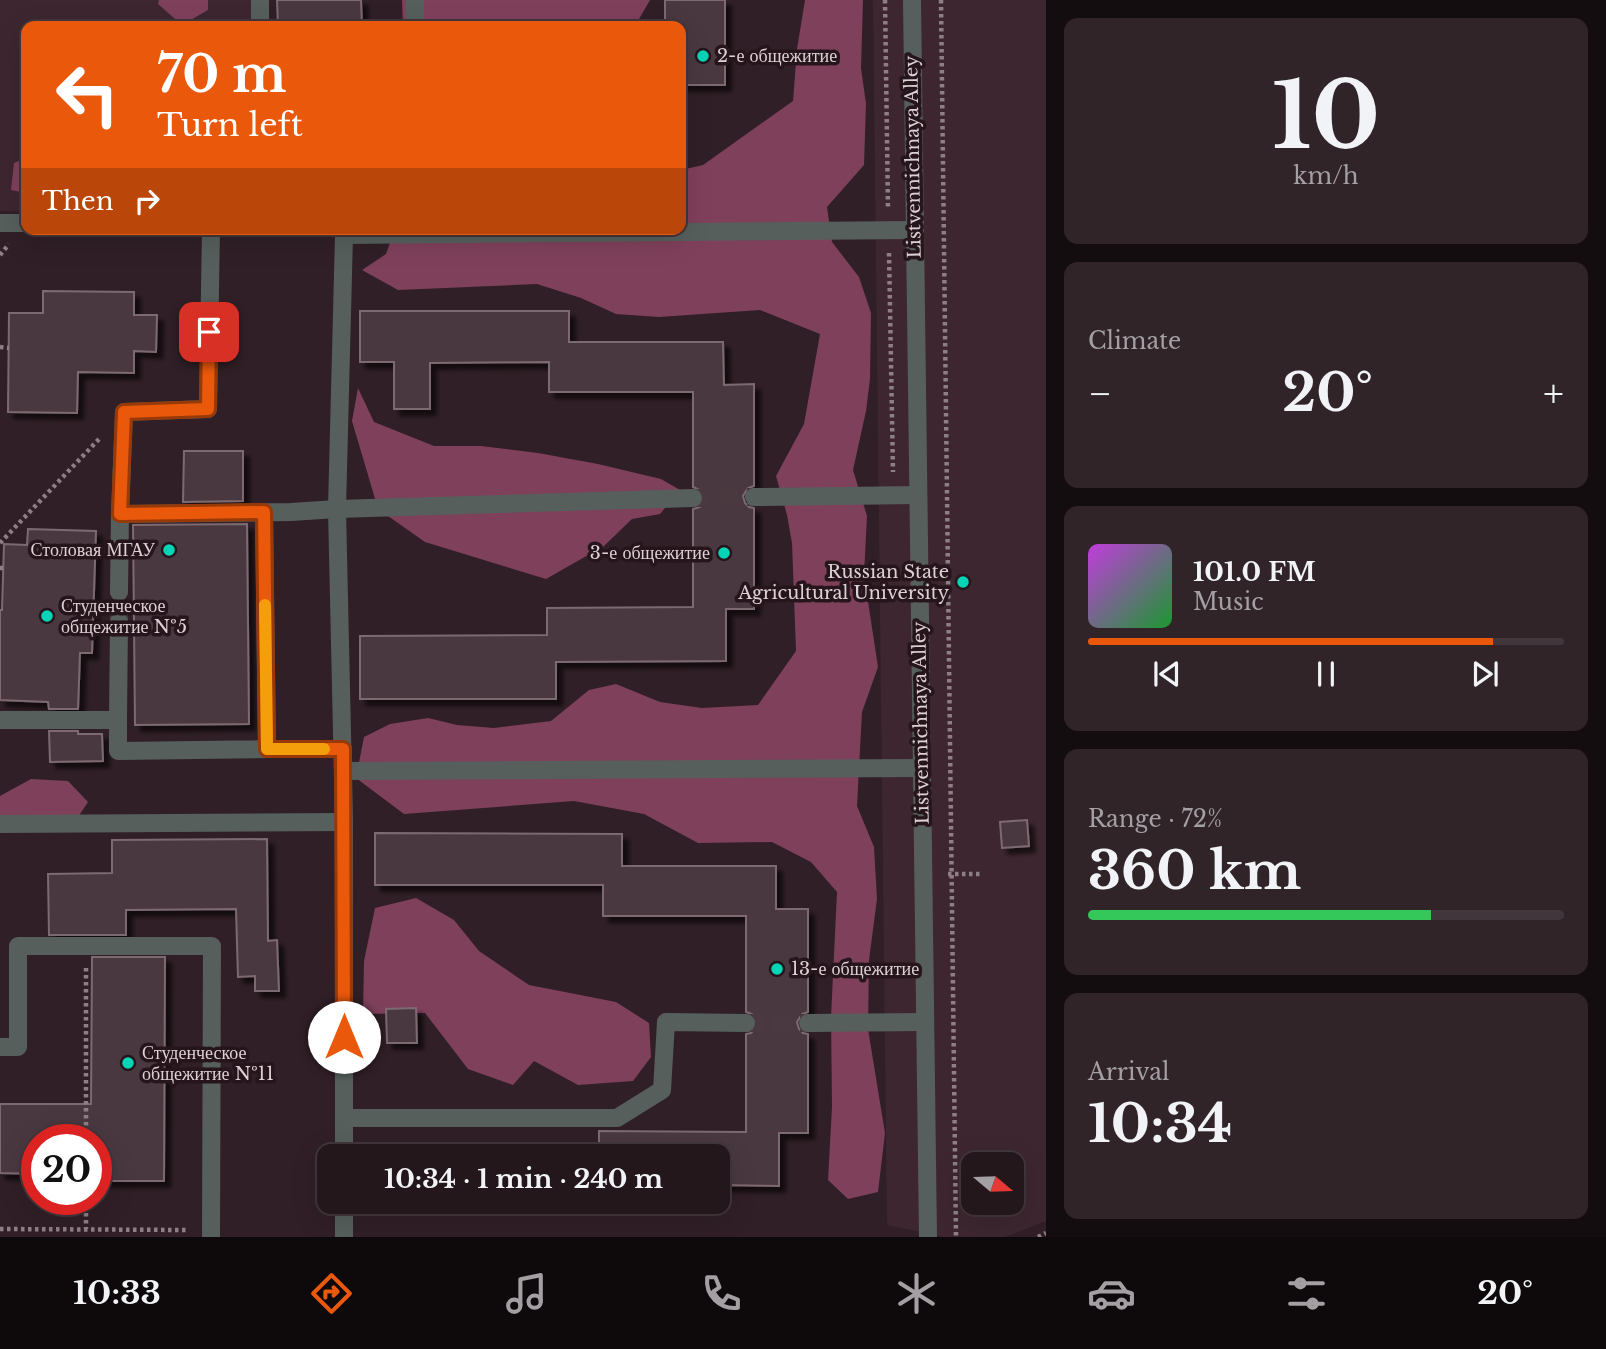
<!DOCTYPE html>
<meta charset="utf-8">
<style>
:root{--surface:#24171c;--page:#302429;--text:#f1f3f6;--muted:#a39fa3;--line:#41363b;--accent:#ea580c}
body{margin:0;font-family:"Libre Baskerville",serif;background:var(--page);color:var(--text);height:100vh;display:flex;flex-direction:column;font-size:26px;white-space:nowrap}
*{box-sizing:border-box;margin:0}
p{font-size:23px;color:var(--muted)}
.icon{flex:none;width:38px;height:38px;fill:none;stroke:currentColor;stroke-width:2;stroke-linecap:round;stroke-linejoin:round}
.map{position:relative;flex:1;overflow:hidden}
.side{display:flex;flex-direction:column;gap:18px;padding:18px;background:#140d0f;width:560px}
.side>*{flex:none}
.banner{position:absolute;left:21px;top:21px;width:665px;height:214px;border-radius:14px;box-shadow:0 7px 28px #0002,0 0 0 2px var(--line);background:#ea580c;color:#fff;overflow:hidden}
.needle{width:46px;rotate:109deg}
.buttons{position:absolute;left:961px;top:1152px;display:grid;gap:14px}
.buttons a{display:grid;place-items:center;width:63px;height:63px;border-radius:14px;background:var(--surface);box-shadow:0 7px 28px #0002,0 0 0 2px var(--line);font-size:35px}
.speed{position:absolute;left:21px;top:1124px;display:flex;gap:14px;font-size:35px;font-weight:700;text-align:center}
.speed>*{display:grid;place-content:center;width:91px;height:91px;border-radius:50%;background:var(--surface);box-shadow:0 7px 28px #0002,0 0 0 2px var(--line);line-height:1}
.speed .limit{border:10px solid #d22;background:#fff;color:#111}
.pin{position:absolute;display:grid;place-items:center;width:60px;height:60px;color:#fff;margin:-30px;border-radius:14px;box-shadow:0 4px 10px #0006}
.me{position:absolute;width:77px;margin:-38px;rotate:0deg;stroke-linejoin:round;filter:drop-shadow(0 0 5px #0008)}
.turn{display:flex;align-items:center;gap:24px;height:147px;padding:0 21px;font-size:32px}
.turn .icon{width:91px;height:91px;stroke-width:2.5}
.turn b{display:block;font-size:49px;line-height:60px}
.then{display:flex;align-items:center;height:66px;padding:0 21px;background:#0003;gap:14px;font-size:26px}
.big{font-size:52px;font-weight:700;line-height:1.1}
.side .card{flex:1;display:flex;flex-direction:column;justify-content:center;gap:10px;min-width:0;padding:0 24px;border-radius:14px;background:var(--page)}
.side .dial{align-items:center;gap:0}
.dial b{font-size:91px;line-height:1}
.song{display:flex;align-items:center;gap:21px}
.cover{width:84px;height:84px;border-radius:10px;background:linear-gradient(135deg,hsl(290 70% 55%),hsl(130 70% 35%))}
.played{height:7px;border-radius:4px;background:linear-gradient(90deg,var(--accent) 85%,var(--line) 85%)}
.keys{display:flex;justify-content:space-around;direction:ltr}
.heat{display:flex;justify-content:space-between;align-items:center;font-size:38px;direction:ltr}
.charge{height:10px;border-radius:5px;background:linear-gradient(90deg,#34c759 72%,var(--line) 0)}
.trip{position:absolute;left:317px;top:1144px;width:413px;height:70px;border-radius:14px;background:var(--surface);box-shadow:0 7px 28px #0002,0 0 0 2px var(--line);font-weight:700;line-height:70px;text-align:center}
.tabs{display:flex;height:112px;justify-content:space-around;align-items:center;background:#0e090b;color:var(--muted)}
.tabs .icon{width:49px;height:49px}
.tabs .on{color:var(--accent)}
.tabs b{font-size:32px;color:var(--text)}
main{display:flex;flex:1;min-height:0}
.map>svg:first-child{display:block}
.built{fill:#3d262f;fill-rule:evenodd}
.forest{fill:#7f405b}
.building{fill:#4a393f;stroke:#7d6970;stroke-width:2;filter:url(#shadow)}
.lines{fill:none;stroke-linecap:round;stroke-linejoin:round}
.minor-tunnel{stroke:#4a3a40;stroke-width:18;stroke-dasharray:18 9;stroke-linecap:butt}
.path{stroke:#8e7f85;stroke-width:4.5;stroke-dasharray:3.5 3.5;stroke-linecap:butt}
.minor{stroke:#565f5c;stroke-width:18}
.route-casing{stroke:#983908;stroke-width:18}
.route{stroke:#ea580c;stroke-width:12}
.slow{stroke:#f59e0b;stroke-width:12}
.poi-dot{fill:#03d5b6;stroke:#26161c;stroke-width:2.5}
.labels{text-anchor:middle;dominant-baseline:central;stroke-width:7;stroke-linejoin:round;paint-order:stroke}
.poi-label{font-size:18px;fill:#ddd1d5;stroke:#26161c;text-anchor:start}
.street-label{font-size:18px;fill:#ddd1d5;stroke:#26161c}
</style>
<main>
<div class="map">
<svg width="1046" height="1237" viewBox="0 0 1046 1237">
<defs>
<filter id="shadow"><feDropShadow dx="6" dy="6" stdDeviation="2" flood-color="#0009"/></filter>
</defs>
<rect width="100%" height="100%" fill="#301f26"/>
<g class="built">
<path d="M0,0H267L268,26H26V211H0Z"/>
<path d="M873,0H1046V1221L1005,1237H944L887,1225ZM973,1164H1012V1202H973Z"/>
</g>
<g class="forest">
<path d="M159,0H208V10L182,25L158,4Z"/>
<path d="M402,0H650L635,26H403Z"/>
<path d="M805,0H863L861,68L866,104L864,165L827,207L832,242L859,277L871,313L870,379L866,411L853,470L867,516L864,575L878,667L862,712L857,806L874,847L877,899L869,960L868,1029L885,1133L878,1192L848,1199L828,1180L832,1107L831,1017L837,892L811,862L772,842L698,843L644,814L574,801L404,814L356,778L364,737L390,724L428,718L457,725L494,728L551,721L589,690L616,684L660,702L702,708L758,705L796,651L792,543L787,515L776,476L804,424L820,334L760,310L659,317L616,314L581,298L537,284L398,290L362,270L386,254L395,229H681V170L703,165L793,101L797,49Z"/>
<path d="M26,158V193L11,190L14,163Z"/>
<path d="M358,388L374,422L434,446H481L538,453L598,464L661,479L680,490L660,514L632,519L604,546L546,579L425,542L378,509L352,421Z"/>
<path d="M31,779L68,781L88,802L72,826L0,824V796Z"/>
<path d="M416,898L454,920L479,951L529,985L616,1002L649,1023L651,1057L633,1081L578,1085L534,1061L513,1085L468,1069L425,1013L363,1014L364,961L375,908Z"/>
</g>
<g class="building">
<path d="M277,0H361L362,26H278Z"/>
<path d="M665,0H725V85H681V26H665Z"/>
<path d="M43,291L134,292V315H157L156,352L134,351V373L78,372L77,413L8,412L9,313H43Z"/>
<path d="M360,311H569V342H723L724,385L754,384V486L748,488L743,496L745,503L749,507L754,508V609H726V661L556,662V699H360V636L547,635V608L693,607V509L700,507L704,498L702,491L693,487V392H549V362L430,363V409H394V362H360Z"/>
<path d="M184,451H243V501L183,502Z"/>
<path d="M247,524L249,724L135,725L133,525Z"/>
<path d="M28,529L96,531L92,653H80L78,709H49L48,702L0,700V610H2L4,544L27,545Z"/>
<path d="M49,731H78V734H102L103,761L50,762Z"/>
<path d="M1027,820L1029,846L1002,848L1000,822Z"/>
<path d="M375,833L622,834V866H776V909H808V1012L802,1014L797,1022L799,1029L803,1033L808,1034V1133H779V1186L718,1185V1157H599V1131L746,1132V1034L751,1033L755,1029L757,1022L752,1014L746,1012V916H603V885H375Z"/>
<path d="M267,839L268,941L277,940L279,991H255V976L238,977L236,909L126,910V935H49L48,874L112,873V840Z"/>
<path d="M92,957H165L164,1181H96V1139H37V1174L0,1173V1104H91Z"/>
<path d="M416,1008L417,1043H387L386,1009Z"/>
</g>
<g class="lines">
<g class="minor-tunnel">
<path d="M693,498L754,497"/>
<path d="M119,622V592"/>
<path d="M746,1023H808"/>
</g>
<g class="path">
<path d="M885,0L888,209"/>
<path d="M941,0L956,1237"/>
<path d="M889,253L893,472"/>
<path d="M0,255L9,244"/>
<path d="M0,347L9,348"/>
<path d="M0,543L100,438"/>
<path d="M0,568H3"/>
<path d="M948,874H982"/>
<path d="M86,968V1139"/>
<path d="M86,1199V1229"/>
<path d="M0,1229L188,1230"/>
<path d="M1038,1237L1046,1233"/>
</g>
<g class="minor">
<path d="M260,0V26"/>
<path d="M415,0V26"/>
<path d="M912,0L928,1237"/>
<path d="M0,223H26"/>
<path d="M342,229L344,235L337,509L344,822V1157"/>
<path d="M344,235L914,230"/>
<path d="M754,497L918,495"/>
<path d="M120,514L124,412L208,409L211,229"/>
<path d="M119,592L120,514L291,512L337,509L693,498"/>
<path d="M0,720H118L119,622"/>
<path d="M118,720V751L267,749L264,512"/>
<path d="M267,749H343"/>
<path d="M343,771L922,768"/>
<path d="M0,824L344,822"/>
<path d="M808,1023L924,1022"/>
<path d="M0,1047H18V946H212L211,1237"/>
<path d="M344,1118H617L662,1090L666,1022L746,1023"/>
<path d="M344,1202V1237"/>
</g>
</g>
<g class="lines">
<defs>
<path id="route" d="M209,332L208,409L124,412L120,514L264,512L267,749H343L344,1037"/>
</defs>
<use href="#route" class="route-casing"/>
<use href="#route" class="route"/>
<path class="slow" d="M265,605L267,749H324"/>
</g>
<g class="poi-dot">
<circle cx="703" cy="56" r="7"/>
<circle cx="169" cy="550" r="7"/>
<circle cx="724" cy="553" r="7"/>
<circle cx="963" cy="582" r="7"/>
<circle cx="47" cy="616" r="7"/>
<circle cx="777" cy="969" r="7"/>
<circle cx="128" cy="1063" r="7"/>
</g>
<g class="labels">
<g class="poi-label">
<text x="717" y="56">2-е общежитие</text>
<text x="155" y="550" text-anchor="end">Столовая МГАУ</text>
<text x="710" y="553" text-anchor="end">3-е общежитие</text>
<text x="949" y="572" text-anchor="end">Russian State<tspan x="949" dy="21">Agricultural University</tspan></text>
<text x="61" y="606">Студенческое<tspan x="61" dy="21">общежитие №5</tspan></text>
<text x="791" y="969">13-е общежитие</text>
<text x="142" y="1053">Студенческое<tspan x="142" dy="21">общежитие №11</tspan></text>
</g>
<g class="street-label">
<text transform="translate(913 157) rotate(-91)">Listvennichnaya Alley</text>
<text transform="translate(921 723) rotate(-91)">Listvennichnaya Alley</text>
</g>
</g>
</svg>
<div class="buttons">
<a><svg class="needle" viewBox="-14 -14 28 28"><path d="M0-13l5 13h-10z" fill="#e53935"/><path d="M0 13l5-13h-10z" fill="#a39fa3"/></svg></a>
</div>
<div class="speed"><div class="limit">20</div></div>
<div class="pin" style="left:209px;top:332px;background:#d93025"><svg class="icon" aria-label="arrive" viewBox="0 0 24 24"><path d="M6 21V4h12l-3 4 3 4H6"/></svg></div>
<svg class="me" style="left:344px;top:1037px" viewBox="-20 -20 40 40"><circle r="19" fill="#fff"/><path d="M0-13L10 11 0 6-10 11z" fill="#ea580c"/></svg>
<div class="trip">10:34 · 1 min · 240 m</div>
<div class="banner">
<div class="turn"><svg class="icon" aria-label="left" viewBox="0 0 24 24"><path d="M17 20v-9H6M10 6l-5 5 5 5"/></svg><div><b>70 m</b>Turn left</div></div>
<div class="then">Then<svg class="icon" aria-label="right" viewBox="0 0 24 24"><path d="M7 20v-9h11M14 6l5 5-5 5"/></svg></div>
</div>
</div>
<section class="side">
<div class="card dial"><b>10</b><p>km/h</p></div>
<div class="card"><p>Climate</p>
<div class="heat"><a>−</a><b class="big">20°</b><a>+</a></div>
</div>
<div class="card">
<div class="song"><i class="cover"></i><div><b>101.0 FM</b><p>Music</p></div></div>
<div class="played"></div>
<div class="keys"><svg class="icon" aria-label="previous" viewBox="0 0 24 24"><path d="M18 5L8 12l10 7zM5 5v14"/></svg><svg class="icon" aria-label="pause" viewBox="0 0 24 24"><path d="M8 5v14M16 5v14"/></svg><svg class="icon" aria-label="next" viewBox="0 0 24 24"><path d="M6 5l10 7-10 7zM19 5v14"/></svg></div>
</div>
<div class="card"><p>Range · 72%</p><b class="big">360 km</b><div class="charge"></div></div>
<div class="card"><p>Arrival</p><b class="big">10:34</b></div>
</section>
</main>
<nav class="tabs">
<b>10:33</b>
<svg class="icon on" aria-label="directions" viewBox="0 0 24 24"><path d="M12 3l9 9-9 9-9-9zM9 14v-3h6M13 9l2 2-2 2"/></svg>
<svg class="icon" aria-label="music" viewBox="0 0 24 24"><path d="M9 18V5l10-2v13"/><circle cx="6" cy="18" r="3"/><circle cx="16" cy="16" r="3"/></svg>
<svg class="icon" aria-label="phone" viewBox="0 0 24 24"><path d="M5 4h4l2 5-3 2q2 4 5 5l2-3 5 2v4C11 20 4 13 5 4z"/></svg>
<svg class="icon" aria-label="climate" viewBox="0 0 24 24"><path d="M12 3v18M4 7l16 10M4 17L20 7"/></svg>
<svg class="icon" aria-label="car" viewBox="0 0 24 24"><path d="M5 17H2v-5l4-1 3-4h7l3 4 3 1v5h-3M9 17h6M6 11h13"/><circle cx="7" cy="17" r="2"/><circle cx="17" cy="17" r="2"/></svg>
<svg class="icon" aria-label="filters" viewBox="0 0 24 24"><path d="M4 7h16M4 17h16"/><circle cx="9" cy="7" r="2"/><circle cx="15" cy="17" r="2"/></svg>
<b>20°</b>
</nav>
